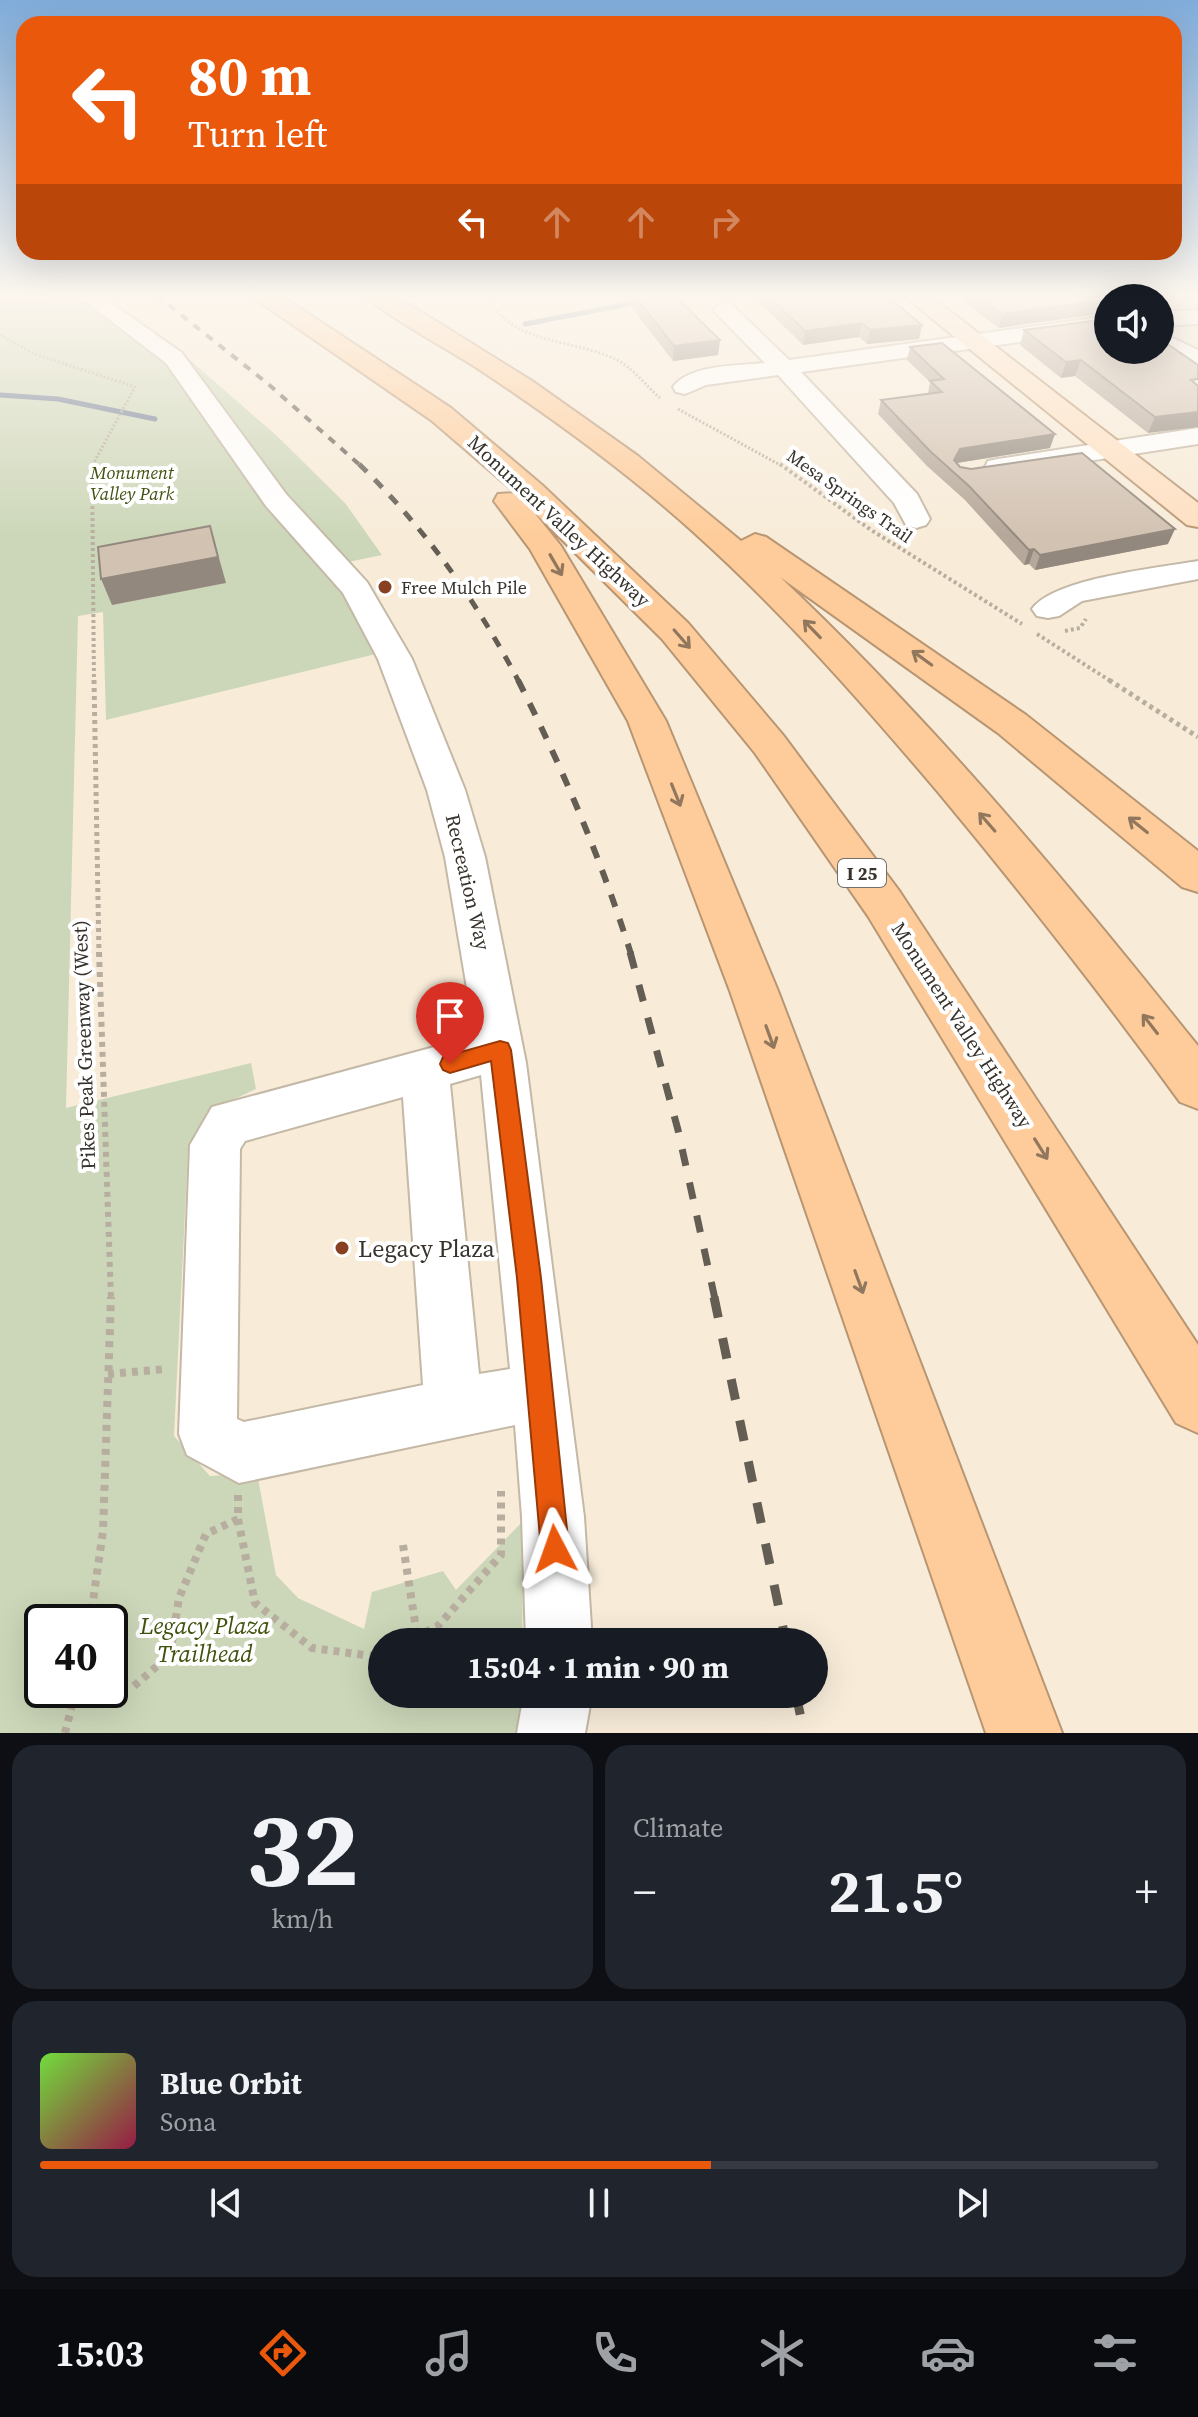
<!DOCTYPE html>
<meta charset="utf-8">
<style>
:root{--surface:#171b24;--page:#20242c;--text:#f1f3f6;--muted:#9ea1a6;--line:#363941;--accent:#ea580c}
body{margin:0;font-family:"Source Serif 4",serif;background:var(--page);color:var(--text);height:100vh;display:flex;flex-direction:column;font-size:30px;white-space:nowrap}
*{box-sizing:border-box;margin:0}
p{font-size:26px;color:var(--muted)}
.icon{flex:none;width:44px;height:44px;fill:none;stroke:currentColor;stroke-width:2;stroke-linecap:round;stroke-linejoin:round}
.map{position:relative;height:1733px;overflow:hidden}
.sheet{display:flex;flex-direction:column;gap:12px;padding:12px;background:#0d0f14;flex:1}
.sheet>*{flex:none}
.guide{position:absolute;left:16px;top:16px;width:1166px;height:244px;border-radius:24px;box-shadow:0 8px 32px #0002;background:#ea580c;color:#fff;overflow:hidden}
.controls{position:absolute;left:1094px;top:284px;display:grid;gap:16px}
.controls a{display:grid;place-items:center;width:80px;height:80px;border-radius:50%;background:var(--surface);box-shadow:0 8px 32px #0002;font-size:40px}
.speed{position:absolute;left:24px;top:1604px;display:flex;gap:16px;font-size:40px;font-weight:700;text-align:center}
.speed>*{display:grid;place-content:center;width:104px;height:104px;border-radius:50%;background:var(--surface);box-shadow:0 8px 32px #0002;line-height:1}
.speed .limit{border:4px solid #111;border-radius:12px;background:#fff;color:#111}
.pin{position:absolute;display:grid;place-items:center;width:68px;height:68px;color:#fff;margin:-82px -34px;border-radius:50% 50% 50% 0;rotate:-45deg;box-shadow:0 0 8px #0007}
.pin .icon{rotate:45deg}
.me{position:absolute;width:88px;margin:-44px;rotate:356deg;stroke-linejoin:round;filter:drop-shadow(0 0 6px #0008)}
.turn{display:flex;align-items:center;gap:28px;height:168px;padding:0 40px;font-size:36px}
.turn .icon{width:104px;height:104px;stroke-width:2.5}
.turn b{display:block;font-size:56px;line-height:68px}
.lanes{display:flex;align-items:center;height:76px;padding:0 40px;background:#0003;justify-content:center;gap:40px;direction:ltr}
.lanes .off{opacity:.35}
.big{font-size:60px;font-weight:700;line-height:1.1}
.sheet .tile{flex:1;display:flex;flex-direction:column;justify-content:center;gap:12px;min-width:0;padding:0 28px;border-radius:24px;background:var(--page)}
.sheet .dial{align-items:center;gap:0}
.dial b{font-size:104px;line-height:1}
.song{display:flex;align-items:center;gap:24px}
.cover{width:96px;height:96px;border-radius:12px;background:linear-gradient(135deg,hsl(100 70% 55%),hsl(340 70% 35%))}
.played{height:8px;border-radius:4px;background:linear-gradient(90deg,var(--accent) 60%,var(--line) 60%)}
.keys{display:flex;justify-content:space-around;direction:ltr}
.heat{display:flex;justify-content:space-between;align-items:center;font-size:44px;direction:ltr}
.sheet .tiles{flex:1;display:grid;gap:12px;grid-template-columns:1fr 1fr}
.tile:last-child{grid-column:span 2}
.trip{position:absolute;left:368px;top:1628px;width:460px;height:80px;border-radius:40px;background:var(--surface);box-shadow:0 8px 32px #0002;font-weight:700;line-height:80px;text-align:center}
.dock{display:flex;height:128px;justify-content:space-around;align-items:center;background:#090b0e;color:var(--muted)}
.dock .icon{width:56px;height:56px}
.dock .on{color:var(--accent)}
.dock b{font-size:36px;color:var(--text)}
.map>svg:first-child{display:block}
.green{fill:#ccd7b9;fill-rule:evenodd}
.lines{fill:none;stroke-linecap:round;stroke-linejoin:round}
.stream{stroke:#6e7e96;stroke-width:5}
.minor-casing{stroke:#c4b8a6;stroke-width:4}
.major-casing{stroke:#b89673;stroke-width:4}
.highway-casing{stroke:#b89673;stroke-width:4}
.path-far4{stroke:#b8ae9f;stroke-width:3;stroke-dasharray:2 2;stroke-linecap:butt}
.path-far3{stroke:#b8ae9f;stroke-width:4;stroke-dasharray:3 3;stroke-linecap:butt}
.path-far2{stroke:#b8ae9f;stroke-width:5;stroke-dasharray:4 4;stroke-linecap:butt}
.path-far1{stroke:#b8ae9f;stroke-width:6;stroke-dasharray:5 5;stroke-linecap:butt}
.path{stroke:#b8ae9f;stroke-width:8;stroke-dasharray:6 6;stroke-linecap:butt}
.minor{fill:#fff;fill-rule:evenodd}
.major{fill:#fee0c2;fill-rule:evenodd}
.highway{fill:#fecc9a;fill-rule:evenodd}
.rail-far4{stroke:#645d53;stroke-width:4;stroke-dasharray:8 8;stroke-linecap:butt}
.rail-far3{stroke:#645d53;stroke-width:5;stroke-dasharray:11 11;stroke-linecap:butt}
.rail-far2{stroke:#645d53;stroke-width:6;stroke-dasharray:13 13;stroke-linecap:butt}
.rail-far1{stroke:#645d53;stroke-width:7;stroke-dasharray:17 17;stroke-linecap:butt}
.rail{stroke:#645d53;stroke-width:9;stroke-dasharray:21 21;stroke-linecap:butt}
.wall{fill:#b5a799}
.shaded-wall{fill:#93887d}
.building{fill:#d2c2b2;stroke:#93887d;stroke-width:2}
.oneway{stroke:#91775d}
.route{fill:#ea580c;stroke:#983908;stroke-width:2}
.poi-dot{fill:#884022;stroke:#fff;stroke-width:3}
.labels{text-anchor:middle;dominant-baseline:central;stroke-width:8;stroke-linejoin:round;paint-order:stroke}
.far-park-label{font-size:18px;font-style:italic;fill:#41520f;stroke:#fff}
.far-street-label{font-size:18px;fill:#37322b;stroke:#fff}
.far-poi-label{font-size:18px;fill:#37322b;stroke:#fff;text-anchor:start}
.shield{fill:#fff;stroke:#73706b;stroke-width:2}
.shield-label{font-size:18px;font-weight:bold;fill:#37322b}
.street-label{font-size:20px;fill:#37322b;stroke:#fff}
.near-poi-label{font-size:24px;fill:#37322b;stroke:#fff;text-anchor:start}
.near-park-label{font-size:24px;font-style:italic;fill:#41520f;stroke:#fff}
</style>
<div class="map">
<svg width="1198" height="1733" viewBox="0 0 1198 1733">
<rect width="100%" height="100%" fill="#f8ecd9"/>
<path class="green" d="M0,295H101L190,360L277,436L345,503L382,555L324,567L345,595L380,653L106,720L103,612L78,616L66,1108L251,1063L256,1089L207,1112L188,1152L174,1436L210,1476L257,1473L276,1575L298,1598L364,1629L372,1592L443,1571L456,1590L524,1520L522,1642H382V1694H522L521,1713L515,1733H0ZM42,1622H110V1690H42Z"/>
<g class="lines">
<g class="stream">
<path d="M525,324L639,302"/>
<path d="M0,395L58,399L155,419"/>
</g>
<defs>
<g id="minor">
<path d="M77,295H100L182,353L286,494L367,582L412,659L465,790L485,857L526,1063L584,1517L592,1642H526L522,1517L515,1425L239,1483L187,1455L179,1434L190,1145L212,1107L475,1036L445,857L427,790L378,659L343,593L266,506L166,363ZM481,1075L510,1369L479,1374L450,1084ZM403,1097L423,1385L244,1422L237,1419L240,1149L245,1141Z"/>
<path d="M724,303L732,305L789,360L1108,316V330L801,372L917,494L930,519L926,525L916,528L906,525L894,503L778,375L706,385L685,394L676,392L673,387C690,364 739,366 765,363L713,310Z"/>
<path d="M1198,310V324L1160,326V312Z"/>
<path d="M1160,332L1198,350V366L1160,348Z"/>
<path d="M1198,428V444L998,475L988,473L985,467L988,461L998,459Z"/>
<path d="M1198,561V579L1082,601L1059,616L1048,618L1037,616L1032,609C1054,578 1159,568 1198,561Z"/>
<path d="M524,1694H592L585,1733H517Z"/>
</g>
<path id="major" d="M903,295H929L1198,503V527L1187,525Z"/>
<g id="highway">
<path d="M254,295H280L451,408L542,485L688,623L783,735L900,892L1198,1345V1433L1176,1423L868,916L755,753L662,639L531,509L561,546L666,721L778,991L1062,1733H986L730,991L628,721L530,549L494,501L498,494L516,493L431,420L257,300Z"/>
<path d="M366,295H394L532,381L638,456L741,541L755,534L766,537L1026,715L1198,851V892L1182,887L998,733L780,577C927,716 1059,872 1185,1030L1198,1046V1109L1180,1102C1103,996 1022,893 938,792C860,700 780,609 689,528C623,469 551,417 477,368C456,354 377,311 366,295Z"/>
</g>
</defs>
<use href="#minor" class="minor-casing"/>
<use href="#major" class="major-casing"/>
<use href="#highway" class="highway-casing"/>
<g class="path-far4">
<path d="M484,295C516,346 564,337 613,358C632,366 645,385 660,398"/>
<path d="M0,335L35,354L135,387L92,466"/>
<path d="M678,409L782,466"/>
</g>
<g class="path-far3">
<path d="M92,464L94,682"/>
<path d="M780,464L871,530L1022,624"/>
<path d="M1065,631L1080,628L1086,619"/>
<path d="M1037,634L1112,682"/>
</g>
<g class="path-far2">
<path d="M94,680L99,954"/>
<path d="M1109,680L1198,737"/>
</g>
<path class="path-far1" d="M99,952L111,1299"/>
<g class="path">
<path d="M108,1374L166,1369"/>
<path d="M238,1519L255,1603L312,1648L372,1656L382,1651"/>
<path d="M403,1545L417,1635"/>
<path d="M90,1622L103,1531L111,1297"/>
<path d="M403,1642L438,1626L501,1555V1491"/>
<path d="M110,1686H134L170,1655L179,1598L206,1534L238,1519V1494"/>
<path d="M65,1733L76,1690"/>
</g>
<use href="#minor" class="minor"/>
<use href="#major" class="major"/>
<use href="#highway" class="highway"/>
<path class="rail-far4" d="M156,295L267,383L361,466"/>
<path class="rail-far3" d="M359,464C425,528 476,600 519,682"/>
<path class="rail-far2" d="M518,680C563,769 601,859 631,954"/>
<path class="rail-far1" d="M630,952L678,1130L715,1299"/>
<g class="rail">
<path d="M714,1297L786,1642"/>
<path d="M796,1694L804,1733"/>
</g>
</g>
<g class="wall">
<path d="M622,295H674L720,340L718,355L673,361Z"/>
<path d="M752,295H886L922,325L919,339L867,344L859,337L803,345Z"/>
<path d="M954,295H1094L1098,314L999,328Z"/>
<path d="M1024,330L1198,365L1148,433L1075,376L1061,378L1020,345Z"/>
<path d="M910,347L1050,448L957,463L960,467L1168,544L1035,570L1029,564L1024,565L965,500L927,466L878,414L881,400L928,394L930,382L907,360Z"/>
</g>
<g class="shaded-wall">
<path d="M1102,300L1098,314L999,328L1002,314Z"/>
<path d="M862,323L859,337L803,345L805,331Z"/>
<path d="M922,325L919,339L867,344L870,330Z"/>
<path d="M720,340L718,355L673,361L674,346Z"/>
<path d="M1081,360L1075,376L1061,378L1066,362Z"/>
<path d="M1198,401V427L1148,433L1155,417Z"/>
<path d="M1055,434L1050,448L956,463L954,460L960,449Z"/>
<path d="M210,526L226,583L112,605L101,579Z"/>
<path d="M1175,529L1168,544L1035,570L1040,555Z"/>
<path d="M1034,549L1029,564L1024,565L1029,550Z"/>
</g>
<g class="building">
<path d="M634,295H674L720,340L674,346Z"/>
<path d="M767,295H886L922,325L870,330L862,323L805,331Z"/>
<path d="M976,295H1094L1102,300L1002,314Z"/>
<path d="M1108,319V350H1160V339L1198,365V379L1191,380L1198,386V412L1155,417L1081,360L1066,362L1024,330Z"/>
<path d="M942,343L1055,434L960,449L954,460L960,467L971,469L1082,453L1175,529L1040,555L1034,549L1029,550L969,486L931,452L881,400L942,392L930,381L944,379L910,347Z"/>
<path d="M210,526L218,557L101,579L98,547Z"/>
</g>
<defs><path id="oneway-shaft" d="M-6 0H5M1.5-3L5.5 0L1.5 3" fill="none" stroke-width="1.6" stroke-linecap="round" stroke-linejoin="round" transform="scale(2)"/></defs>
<g class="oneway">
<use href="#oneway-shaft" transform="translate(556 565) rotate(60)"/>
<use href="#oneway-shaft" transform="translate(812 629) rotate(-134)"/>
<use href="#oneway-shaft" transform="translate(682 639) rotate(49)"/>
<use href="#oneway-shaft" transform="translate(922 658) rotate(-144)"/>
<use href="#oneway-shaft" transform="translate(676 795) rotate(68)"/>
<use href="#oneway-shaft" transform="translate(987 822) rotate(-131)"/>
<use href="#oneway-shaft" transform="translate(1138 825) rotate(-141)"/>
<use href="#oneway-shaft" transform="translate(1150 1024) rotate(-128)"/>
<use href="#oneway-shaft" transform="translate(770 1037) rotate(70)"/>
<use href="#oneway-shaft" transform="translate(1041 1149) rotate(58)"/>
<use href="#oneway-shaft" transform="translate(859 1282) rotate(70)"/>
</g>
<linearGradient id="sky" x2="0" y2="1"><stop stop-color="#80acda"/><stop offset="0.55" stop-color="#fcf6ee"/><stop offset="1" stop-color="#fcf6ee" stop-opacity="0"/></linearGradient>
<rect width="1198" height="537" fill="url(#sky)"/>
<path class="route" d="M500,1041L508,1043L511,1050L541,1278L569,1549L565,1559L555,1563L545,1559L541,1549L517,1278L491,1061L450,1073L443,1070L440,1064L443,1057Z"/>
<g class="poi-dot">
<circle cx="385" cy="587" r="8"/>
<circle cx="342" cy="1248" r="8"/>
</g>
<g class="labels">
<g class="far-park-label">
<text x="132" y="472">Monument<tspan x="132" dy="21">Valley Park</tspan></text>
</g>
<g class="far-street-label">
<text transform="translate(850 496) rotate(35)">Mesa Springs Trail</text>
</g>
<g class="far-poi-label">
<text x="401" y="587">Free Mulch Pile</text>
</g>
<rect class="shield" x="838" y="859" width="48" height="28" rx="6"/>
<g class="shield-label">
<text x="862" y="873">I 25</text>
</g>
<g class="street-label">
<text transform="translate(559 521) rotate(43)">Monument Valley Highway</text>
<text transform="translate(468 882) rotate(77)">Recreation Way</text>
<text transform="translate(962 1025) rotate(57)">Monument Valley Highway</text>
<text transform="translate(84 1045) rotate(-92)">Pikes Peak Greenway (West)</text>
</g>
<g class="near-poi-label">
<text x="358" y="1248">Legacy Plaza</text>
</g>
<g class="near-park-label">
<text x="205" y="1625">Legacy Plaza<tspan x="205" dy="28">Trailhead</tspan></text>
</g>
</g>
</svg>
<div class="controls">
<a><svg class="icon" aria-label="sound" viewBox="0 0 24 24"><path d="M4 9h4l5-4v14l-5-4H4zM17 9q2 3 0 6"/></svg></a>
</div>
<div class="speed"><div class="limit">40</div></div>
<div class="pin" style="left:450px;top:1064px;background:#d93025"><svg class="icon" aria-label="arrive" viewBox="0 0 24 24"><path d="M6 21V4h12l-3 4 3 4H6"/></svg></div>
<svg class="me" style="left:555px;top:1549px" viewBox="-20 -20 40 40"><path d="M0-17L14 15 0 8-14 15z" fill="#ea580c" stroke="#fff" stroke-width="4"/></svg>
<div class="trip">15:04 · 1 min · 90 m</div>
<div class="guide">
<div class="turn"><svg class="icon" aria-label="left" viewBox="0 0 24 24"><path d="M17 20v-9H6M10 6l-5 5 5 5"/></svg><div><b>80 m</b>Turn left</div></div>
<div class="lanes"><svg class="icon" aria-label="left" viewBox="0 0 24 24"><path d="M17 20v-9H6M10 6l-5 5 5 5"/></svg><svg class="icon off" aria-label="ahead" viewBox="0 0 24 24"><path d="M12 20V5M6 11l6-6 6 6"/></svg><svg class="icon off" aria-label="ahead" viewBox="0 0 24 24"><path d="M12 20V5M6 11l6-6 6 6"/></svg><svg class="icon off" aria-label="right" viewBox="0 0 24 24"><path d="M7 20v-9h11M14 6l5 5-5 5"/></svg></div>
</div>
</div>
<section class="sheet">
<div class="tiles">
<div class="tile dial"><b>32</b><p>km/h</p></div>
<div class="tile"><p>Climate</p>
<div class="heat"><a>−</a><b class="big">21.5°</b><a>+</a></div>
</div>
<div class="tile">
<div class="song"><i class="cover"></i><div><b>Blue Orbit</b><p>Sona</p></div></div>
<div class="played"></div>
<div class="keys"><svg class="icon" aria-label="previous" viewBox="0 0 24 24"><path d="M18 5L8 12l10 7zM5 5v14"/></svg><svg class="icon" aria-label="pause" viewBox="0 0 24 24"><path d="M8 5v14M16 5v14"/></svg><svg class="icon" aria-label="next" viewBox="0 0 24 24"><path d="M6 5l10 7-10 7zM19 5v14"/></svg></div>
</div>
</div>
</section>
<nav class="dock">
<b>15:03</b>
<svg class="icon on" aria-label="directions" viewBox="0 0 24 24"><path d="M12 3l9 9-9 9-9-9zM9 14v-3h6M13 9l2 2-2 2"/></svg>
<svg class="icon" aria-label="music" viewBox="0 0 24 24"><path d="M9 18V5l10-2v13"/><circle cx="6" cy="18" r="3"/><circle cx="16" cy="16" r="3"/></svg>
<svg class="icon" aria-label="phone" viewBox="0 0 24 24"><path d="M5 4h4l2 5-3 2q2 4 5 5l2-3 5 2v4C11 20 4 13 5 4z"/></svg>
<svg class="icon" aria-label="climate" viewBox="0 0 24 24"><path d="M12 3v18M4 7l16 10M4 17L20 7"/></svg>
<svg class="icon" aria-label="car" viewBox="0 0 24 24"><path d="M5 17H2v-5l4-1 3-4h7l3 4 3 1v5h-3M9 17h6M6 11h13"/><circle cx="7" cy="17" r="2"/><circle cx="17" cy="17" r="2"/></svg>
<svg class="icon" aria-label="filters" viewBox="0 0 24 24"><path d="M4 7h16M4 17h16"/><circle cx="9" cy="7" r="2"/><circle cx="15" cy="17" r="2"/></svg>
</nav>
